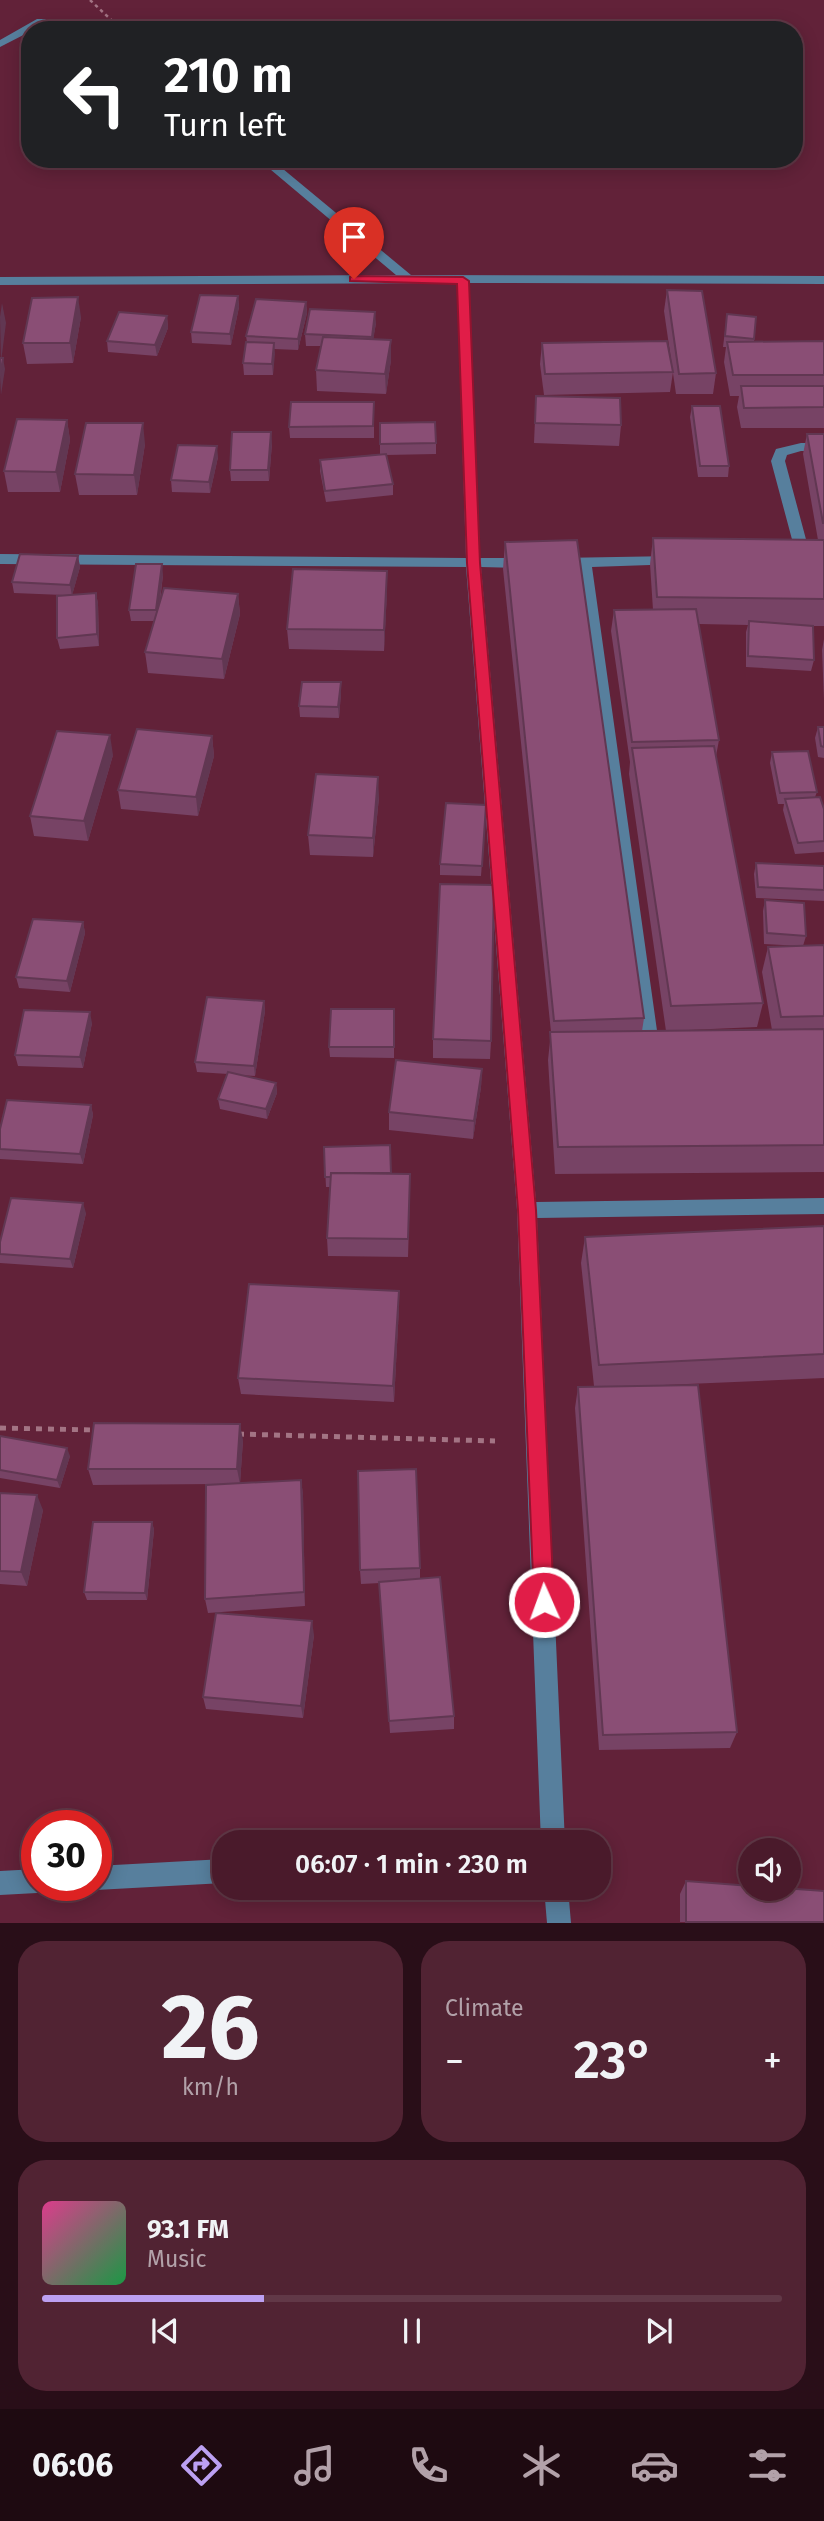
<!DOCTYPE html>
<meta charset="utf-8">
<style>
:root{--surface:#4a1a2b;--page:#512333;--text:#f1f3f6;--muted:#b2a1a9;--line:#613847;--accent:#bca0f2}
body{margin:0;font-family:"Fira Sans",sans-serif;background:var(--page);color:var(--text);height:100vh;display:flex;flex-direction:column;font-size:26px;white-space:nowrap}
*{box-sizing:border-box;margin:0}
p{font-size:23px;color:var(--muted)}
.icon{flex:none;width:38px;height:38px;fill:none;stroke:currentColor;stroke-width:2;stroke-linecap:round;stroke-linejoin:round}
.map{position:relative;height:1923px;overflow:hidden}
.drawer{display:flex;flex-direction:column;gap:18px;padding:18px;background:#290e18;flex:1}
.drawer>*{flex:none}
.hud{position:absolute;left:21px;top:21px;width:782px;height:147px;border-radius:28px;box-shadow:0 4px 18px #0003,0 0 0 2px var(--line);background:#202124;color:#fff;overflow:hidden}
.tools{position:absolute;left:738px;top:1838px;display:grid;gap:14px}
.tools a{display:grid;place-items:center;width:63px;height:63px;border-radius:50%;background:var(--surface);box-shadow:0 4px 18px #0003,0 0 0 2px var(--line);font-size:35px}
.speed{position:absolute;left:21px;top:1810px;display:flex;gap:14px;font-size:35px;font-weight:700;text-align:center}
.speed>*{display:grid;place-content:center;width:91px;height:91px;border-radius:50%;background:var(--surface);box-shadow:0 4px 18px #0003,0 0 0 2px var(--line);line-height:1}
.speed .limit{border:10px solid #d22;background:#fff;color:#111}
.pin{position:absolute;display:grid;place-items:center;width:60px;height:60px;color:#fff;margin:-72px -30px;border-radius:50% 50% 50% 0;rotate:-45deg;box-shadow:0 0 7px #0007}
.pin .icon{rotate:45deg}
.me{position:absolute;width:77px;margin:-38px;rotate:358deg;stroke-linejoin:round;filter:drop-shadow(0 0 5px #0008)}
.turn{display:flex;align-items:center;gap:24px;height:147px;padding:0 28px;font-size:32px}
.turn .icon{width:91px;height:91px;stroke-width:2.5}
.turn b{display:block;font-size:49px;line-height:60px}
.big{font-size:52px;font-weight:600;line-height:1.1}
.drawer .tile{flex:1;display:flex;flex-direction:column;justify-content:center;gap:10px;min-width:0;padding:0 24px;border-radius:28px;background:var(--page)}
.drawer .dial{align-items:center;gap:0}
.dial b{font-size:91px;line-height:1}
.song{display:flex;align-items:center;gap:21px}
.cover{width:84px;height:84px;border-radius:10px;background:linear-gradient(135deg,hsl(330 70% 55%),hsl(140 70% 35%))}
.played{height:7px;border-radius:4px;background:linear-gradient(90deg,var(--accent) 30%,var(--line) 30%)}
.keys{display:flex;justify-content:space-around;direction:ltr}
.heat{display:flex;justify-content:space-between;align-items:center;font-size:38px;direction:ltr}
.drawer .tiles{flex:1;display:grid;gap:18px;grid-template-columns:1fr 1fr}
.tile:last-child{grid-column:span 2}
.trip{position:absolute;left:212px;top:1830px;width:399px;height:70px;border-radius:28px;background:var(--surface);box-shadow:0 4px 18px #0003,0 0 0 2px var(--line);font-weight:600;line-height:70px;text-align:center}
.dock{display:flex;height:112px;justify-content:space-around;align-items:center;background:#1e0a11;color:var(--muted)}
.dock .icon{width:49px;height:49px}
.dock .selected{color:var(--accent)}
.dock b{font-size:32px;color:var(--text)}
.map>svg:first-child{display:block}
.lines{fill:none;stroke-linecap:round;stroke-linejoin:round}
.path-far1{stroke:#a37484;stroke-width:2.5;stroke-dasharray:3.5 3.5;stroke-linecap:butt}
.path{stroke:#a37484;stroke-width:5;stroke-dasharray:6 6;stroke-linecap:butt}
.minor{fill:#577f9d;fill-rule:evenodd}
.wall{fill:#774365}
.shaded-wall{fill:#613752}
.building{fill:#8a4e75;stroke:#613752;stroke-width:2}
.route{fill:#e11d48;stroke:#92132f;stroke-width:2}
</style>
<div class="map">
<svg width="824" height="1923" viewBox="0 0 824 1923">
<rect width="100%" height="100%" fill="#622239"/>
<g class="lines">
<path class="path-far1" d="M90,0L122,30"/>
<g class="path">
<path d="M0,1428L96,1430"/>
<path d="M238,1434L495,1441"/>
</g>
<g class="minor">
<path d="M37,19H45L60,30H47L41,26L0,47V40Z"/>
<path d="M258,159H271L411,275L824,276V284L469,283L480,558H527L534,563L527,568L481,567L536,1202L824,1198V1214L537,1218L565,1843H541L517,1210L466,567L0,564V554L466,558L457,283L0,285V277L396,275Z"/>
<path d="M801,443H824V451H801L787,455L785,461L811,558L804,563L797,558L771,461L776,449Z"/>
<path d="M674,556L681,561L679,564L592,567L660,1052L657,1057L651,1059L645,1057L642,1052L577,567L558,568L551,563L558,558Z"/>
<path d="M224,1859V1883L96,1890L87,1885H96V1866Z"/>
<path d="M37,1869V1885H47L46,1890L37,1893L0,1895V1871Z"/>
<path d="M544,1888H568L571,1923H547Z"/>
</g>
</g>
<g class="wall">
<path d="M667,290L716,373L713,394H676L664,311Z"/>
<path d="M238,296L239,307L231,345L192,343L191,332Z"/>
<path d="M306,302L307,313L298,350L274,349L273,375H244L243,363L247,342L246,336Z"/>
<path d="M727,314L756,317L754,341H824V428H741L737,407L739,396H730L724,362L726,347H723Z"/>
<path d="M167,316L168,328L157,356L108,352L107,341Z"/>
<path d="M81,317L73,363L27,364L23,343Z"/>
<path d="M376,323L373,339L391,360L386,394L317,391L316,370L321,346H306L305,334Z"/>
<path d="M542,343L673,372L670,392L544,395L540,364Z"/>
<path d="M536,396L621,425L619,446L534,443Z"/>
<path d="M374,402V438H290L289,427Z"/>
<path d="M692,406L729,466L728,477H698L690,417Z"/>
<path d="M67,420L70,440L60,492H8L4,471Z"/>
<path d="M380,423L436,443V454L386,455L393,484V495L326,502L320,471V460L380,454Z"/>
<path d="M807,434H824V626H808L814,660L811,671L746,667V632L748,625L699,624L719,740L716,756L763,1003L757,1027L666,1031L629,774L630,762L611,631L614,610H653L650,564L653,538L818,540L803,454Z"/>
<path d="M272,443L269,481H231L230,470Z"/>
<path d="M145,444L137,495H79L75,474Z"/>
<path d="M218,457L210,493L172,492L171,480Z"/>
<path d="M505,542L644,1018L642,1031L772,1030L762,972L768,947L801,946L764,944L763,911L765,900L806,936L803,946L824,945V1172L555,1174L548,1060L551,1032L503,569Z"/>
<path d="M78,556L80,567L72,595L96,593L98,604L99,646L60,649L57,638L63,595L14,593L12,582Z"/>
<path d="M387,571V591L384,651L289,649L287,629Z"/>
<path d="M163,575L160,602L238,594L240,614L224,679L148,673L145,652L154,621H131L129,610Z"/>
<path d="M824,639V700L822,650Z"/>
<path d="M341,682V693L339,718L300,717L299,706Z"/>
<path d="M818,727H824V758L818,757L815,738Z"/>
<path d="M212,736L214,756L198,816L121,809L118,790Z"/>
<path d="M772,752L817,792L815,797L824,809V852L795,854L783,810L784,804H778L770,763Z"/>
<path d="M113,755L88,841L34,836L30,816Z"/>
<path d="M379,797L373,857L310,855L308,835Z"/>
<path d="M486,805L481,876L440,875V864Z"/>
<path d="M756,863L824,866V901L756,898L754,874Z"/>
<path d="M83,922L85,933L70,992L19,988L16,977Z"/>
<path d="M264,1001L265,1011L255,1076L239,1075L276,1083L277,1093L267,1119L220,1109L218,1099L228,1074L197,1072L195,1062Z"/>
<path d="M394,1009V1058L330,1057L329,1047Z"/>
<path d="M92,1023L83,1068L18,1066L15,1055Z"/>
<path d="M433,1039L491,1041L490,1059L433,1058Z"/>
<path d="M482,1069L481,1087L473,1139L389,1130V1112Z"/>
<path d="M91,1105L93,1115L83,1164L0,1159V1129Z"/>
<path d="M324,1147L391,1173L410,1191L408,1257L328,1256L327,1238L330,1187H326Z"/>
<path d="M86,1213L73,1268L0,1263V1242Z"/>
<path d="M824,1226V1378L664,1385L737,1732L730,1748L599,1750L575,1408L578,1387L594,1386L581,1263L585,1237Z"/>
<path d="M399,1291V1307L394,1402L241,1394L238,1378Z"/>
<path d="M0,1436L70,1456L60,1488L0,1478Z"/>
<path d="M243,1440L240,1483L301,1480L303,1495L305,1606L208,1613L205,1599L216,1484L93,1485L88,1469Z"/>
<path d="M0,1493L43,1510L27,1586L0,1584Z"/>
<path d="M152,1522L154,1530L147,1600H87L84,1592Z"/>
<path d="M420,1568V1579L454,1716V1729L390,1733L380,1583L361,1584L360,1570Z"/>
<path d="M314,1635L303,1718L206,1709L203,1697Z"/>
<path d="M686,1881L824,1922H680V1894Z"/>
</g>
<g class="shaded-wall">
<path d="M238,296L239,307L231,345L230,334Z"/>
<path d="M78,297L81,317L73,363L70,343Z"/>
<path d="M306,302L307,313L298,350V339Z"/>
<path d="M2,303L6,323L1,362L0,317Z"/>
<path d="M375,312L376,323L372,348V337Z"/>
<path d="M167,316L168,328L157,356L155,345Z"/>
<path d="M391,340V360L386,394L385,374Z"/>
<path d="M274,343L275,354L273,375L272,364Z"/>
<path d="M3,358L5,369L1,395L0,376Z"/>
<path d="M67,420L70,440L60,492L56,472Z"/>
<path d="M143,423L145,444L137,495L134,475Z"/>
<path d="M271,432L272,443L269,481L268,470Z"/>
<path d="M217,446L218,457L210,493L209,482Z"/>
<path d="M78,556L80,567L72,596L70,585Z"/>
<path d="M162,564L163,575L157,621L156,610Z"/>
<path d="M387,571V591L384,651V630Z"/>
<path d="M96,593L98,604L99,646L97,634Z"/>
<path d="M238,594L240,614L224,679L222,659Z"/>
<path d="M341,682V693L339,718L338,707Z"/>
<path d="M110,735L113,755L88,841L84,821Z"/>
<path d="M212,736L214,756L198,816L196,797Z"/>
<path d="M378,777L379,797L373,857V838Z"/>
<path d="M83,922L85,933L70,992L67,981Z"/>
<path d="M264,1001L265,1011L255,1076L254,1066Z"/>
<path d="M90,1012L92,1023L83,1068L80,1057Z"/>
<path d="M482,1069L481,1087L473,1139L474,1121Z"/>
<path d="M276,1083L277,1093L267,1119L266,1109Z"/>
<path d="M91,1105L93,1115L83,1164L80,1154Z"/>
<path d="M83,1203L86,1213L73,1268L70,1259Z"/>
<path d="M399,1291V1307L394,1402L393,1386Z"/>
<path d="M240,1424L243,1440L240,1484L237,1469Z"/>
<path d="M67,1448L70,1456L60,1488L57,1480Z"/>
<path d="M301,1480L303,1495L305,1606L304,1592Z"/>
<path d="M37,1495L43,1510L27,1586L21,1572Z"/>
<path d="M152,1522L154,1530L147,1600L145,1593Z"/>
<path d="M312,1621L314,1635L303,1718L301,1706Z"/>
</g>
<g class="building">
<path d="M667,290L702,291L716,373L679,374Z"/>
<path d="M200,295L238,296L230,334L191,332Z"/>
<path d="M78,297L70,343H23L32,298Z"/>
<path d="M256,299L306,302L298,339L246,336Z"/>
<path d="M310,309L375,312L372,337L305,334Z"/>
<path d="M119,312L167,316L155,345L107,341Z"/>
<path d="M727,314L756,317L754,339L725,336Z"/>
<path d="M323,337L391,340L385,374L316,370Z"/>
<path d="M667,341L673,372L545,374L542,343Z"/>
<path d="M824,341V375H733L727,342Z"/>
<path d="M246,342L274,343L272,364L243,363Z"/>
<path d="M0,358H3L0,376Z"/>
<path d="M741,386H824V407L744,408Z"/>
<path d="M536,396L620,398L621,425L535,423Z"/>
<path d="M291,402H374L373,426L289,427Z"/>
<path d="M692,406H720L729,466H700Z"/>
<path d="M17,419L67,420L56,472L4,471Z"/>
<path d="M435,422L436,443L380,444V423Z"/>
<path d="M86,423H143L134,475L75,474Z"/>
<path d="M232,432H271L268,470H230Z"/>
<path d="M807,434H824V523H823Z"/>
<path d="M178,445L217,446L209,482L171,480Z"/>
<path d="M386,454L393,484L325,491L320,460Z"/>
<path d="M653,538L824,540V599L657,597Z"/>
<path d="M577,540L644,1018L554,1021L505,542Z"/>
<path d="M20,554L78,556L70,585L12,582Z"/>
<path d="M136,564H162L156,610H129Z"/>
<path d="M293,569L387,571L384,630L287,629Z"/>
<path d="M164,588L238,594L222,659L145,652Z"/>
<path d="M96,593L97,634L57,638V596Z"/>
<path d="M696,609L719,740L632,742L614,610Z"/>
<path d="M749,621L813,626L814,660L748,656Z"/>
<path d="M302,682H341L338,707L299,706Z"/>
<path d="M818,727H824V747L821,746Z"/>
<path d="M137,729L212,736L196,797L118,790Z"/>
<path d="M57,731L110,735L84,821L30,816Z"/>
<path d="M714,746L763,1003L671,1006L632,748Z"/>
<path d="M808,751L817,792L780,793L772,752Z"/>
<path d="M316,774L378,777L373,838L308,835Z"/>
<path d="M820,797L824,809V841L798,843L785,799Z"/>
<path d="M446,803L486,805L482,866L440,864Z"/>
<path d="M756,863L824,866V890L758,887Z"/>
<path d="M440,884L494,885L491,1041L433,1039Z"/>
<path d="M765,900L804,903L806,936L767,933Z"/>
<path d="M33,919L83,922L67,981L16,977Z"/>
<path d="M824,945V1016L781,1017L768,947Z"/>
<path d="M207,997L264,1001L254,1066L195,1062Z"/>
<path d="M331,1009H394V1047H329Z"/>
<path d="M24,1010L90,1012L80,1057L15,1055Z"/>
<path d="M824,1029V1145L558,1147L550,1032Z"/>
<path d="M396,1060L482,1069L474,1121L389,1112Z"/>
<path d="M228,1072L276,1083L266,1109L218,1099Z"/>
<path d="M7,1100L91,1105L80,1154L0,1149V1129Z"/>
<path d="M390,1145L391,1173H331V1177H325L324,1147Z"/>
<path d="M331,1173L410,1174L408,1239L327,1238Z"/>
<path d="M11,1198L83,1203L70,1259L0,1254V1242Z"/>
<path d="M824,1226V1354L599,1365L585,1237Z"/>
<path d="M249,1284L399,1291L393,1386L238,1378Z"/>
<path d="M698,1385L737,1732L603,1735L578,1387Z"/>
<path d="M94,1423L240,1424L237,1469H88Z"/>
<path d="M0,1436L67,1448L57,1480L0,1470Z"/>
<path d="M416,1469L420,1568L360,1570L358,1471Z"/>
<path d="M301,1480L304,1592L205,1599L206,1485Z"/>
<path d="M0,1493L37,1495L21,1572L0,1571Z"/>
<path d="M93,1522H152L145,1593L84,1592Z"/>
<path d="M440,1577L454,1716L389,1721L379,1582Z"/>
<path d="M216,1613L312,1621L301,1706L203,1697Z"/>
<path d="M686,1881L751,1886V1888H783L824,1891V1922H686Z"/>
</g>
<path class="route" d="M354,276L463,277L469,281L480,563L536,1210L554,1602L551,1609L544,1612L537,1609L534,1602L518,1210L467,563L457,284L350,281V277Z"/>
</svg>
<div class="tools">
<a><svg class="icon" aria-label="sound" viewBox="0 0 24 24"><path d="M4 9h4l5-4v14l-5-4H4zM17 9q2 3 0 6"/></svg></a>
</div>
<div class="speed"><div class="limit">30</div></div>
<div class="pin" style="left:354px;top:279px;background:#d93025"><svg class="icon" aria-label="arrive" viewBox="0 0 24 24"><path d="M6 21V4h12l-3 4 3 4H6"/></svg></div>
<svg class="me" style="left:544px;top:1602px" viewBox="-20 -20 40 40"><circle r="17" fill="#e11d48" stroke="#fff" stroke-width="3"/><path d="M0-11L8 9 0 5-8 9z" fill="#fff"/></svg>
<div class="trip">06:07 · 1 min · 230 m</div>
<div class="hud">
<div class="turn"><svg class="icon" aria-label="left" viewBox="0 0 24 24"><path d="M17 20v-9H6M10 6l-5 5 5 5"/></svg><div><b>210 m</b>Turn left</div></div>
</div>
</div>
<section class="drawer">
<div class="tiles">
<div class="tile dial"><b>26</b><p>km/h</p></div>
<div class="tile"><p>Climate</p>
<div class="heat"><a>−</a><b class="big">23°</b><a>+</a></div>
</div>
<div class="tile">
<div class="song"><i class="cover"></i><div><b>93.1 FM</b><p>Music</p></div></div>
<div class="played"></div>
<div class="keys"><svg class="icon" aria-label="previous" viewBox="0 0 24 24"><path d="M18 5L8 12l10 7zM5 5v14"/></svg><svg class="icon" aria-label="pause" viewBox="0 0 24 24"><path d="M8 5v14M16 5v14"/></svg><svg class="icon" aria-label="next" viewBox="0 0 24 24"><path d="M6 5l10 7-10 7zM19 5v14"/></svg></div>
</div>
</div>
</section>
<nav class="dock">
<b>06:06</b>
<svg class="icon selected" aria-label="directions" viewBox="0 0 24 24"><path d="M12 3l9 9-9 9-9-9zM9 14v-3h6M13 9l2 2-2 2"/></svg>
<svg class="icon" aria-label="music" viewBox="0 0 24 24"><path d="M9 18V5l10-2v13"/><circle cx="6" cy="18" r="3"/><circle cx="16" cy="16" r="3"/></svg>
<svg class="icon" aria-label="phone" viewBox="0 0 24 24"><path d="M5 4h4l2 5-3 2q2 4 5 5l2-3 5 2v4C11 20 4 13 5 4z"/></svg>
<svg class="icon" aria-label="climate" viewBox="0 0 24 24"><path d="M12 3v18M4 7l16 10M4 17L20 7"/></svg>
<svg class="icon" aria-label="car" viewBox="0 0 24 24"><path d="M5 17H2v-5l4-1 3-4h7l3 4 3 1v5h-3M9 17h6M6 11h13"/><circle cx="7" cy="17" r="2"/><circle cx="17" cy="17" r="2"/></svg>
<svg class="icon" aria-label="filters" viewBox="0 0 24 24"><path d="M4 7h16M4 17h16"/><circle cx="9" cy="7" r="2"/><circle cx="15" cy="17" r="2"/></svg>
</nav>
